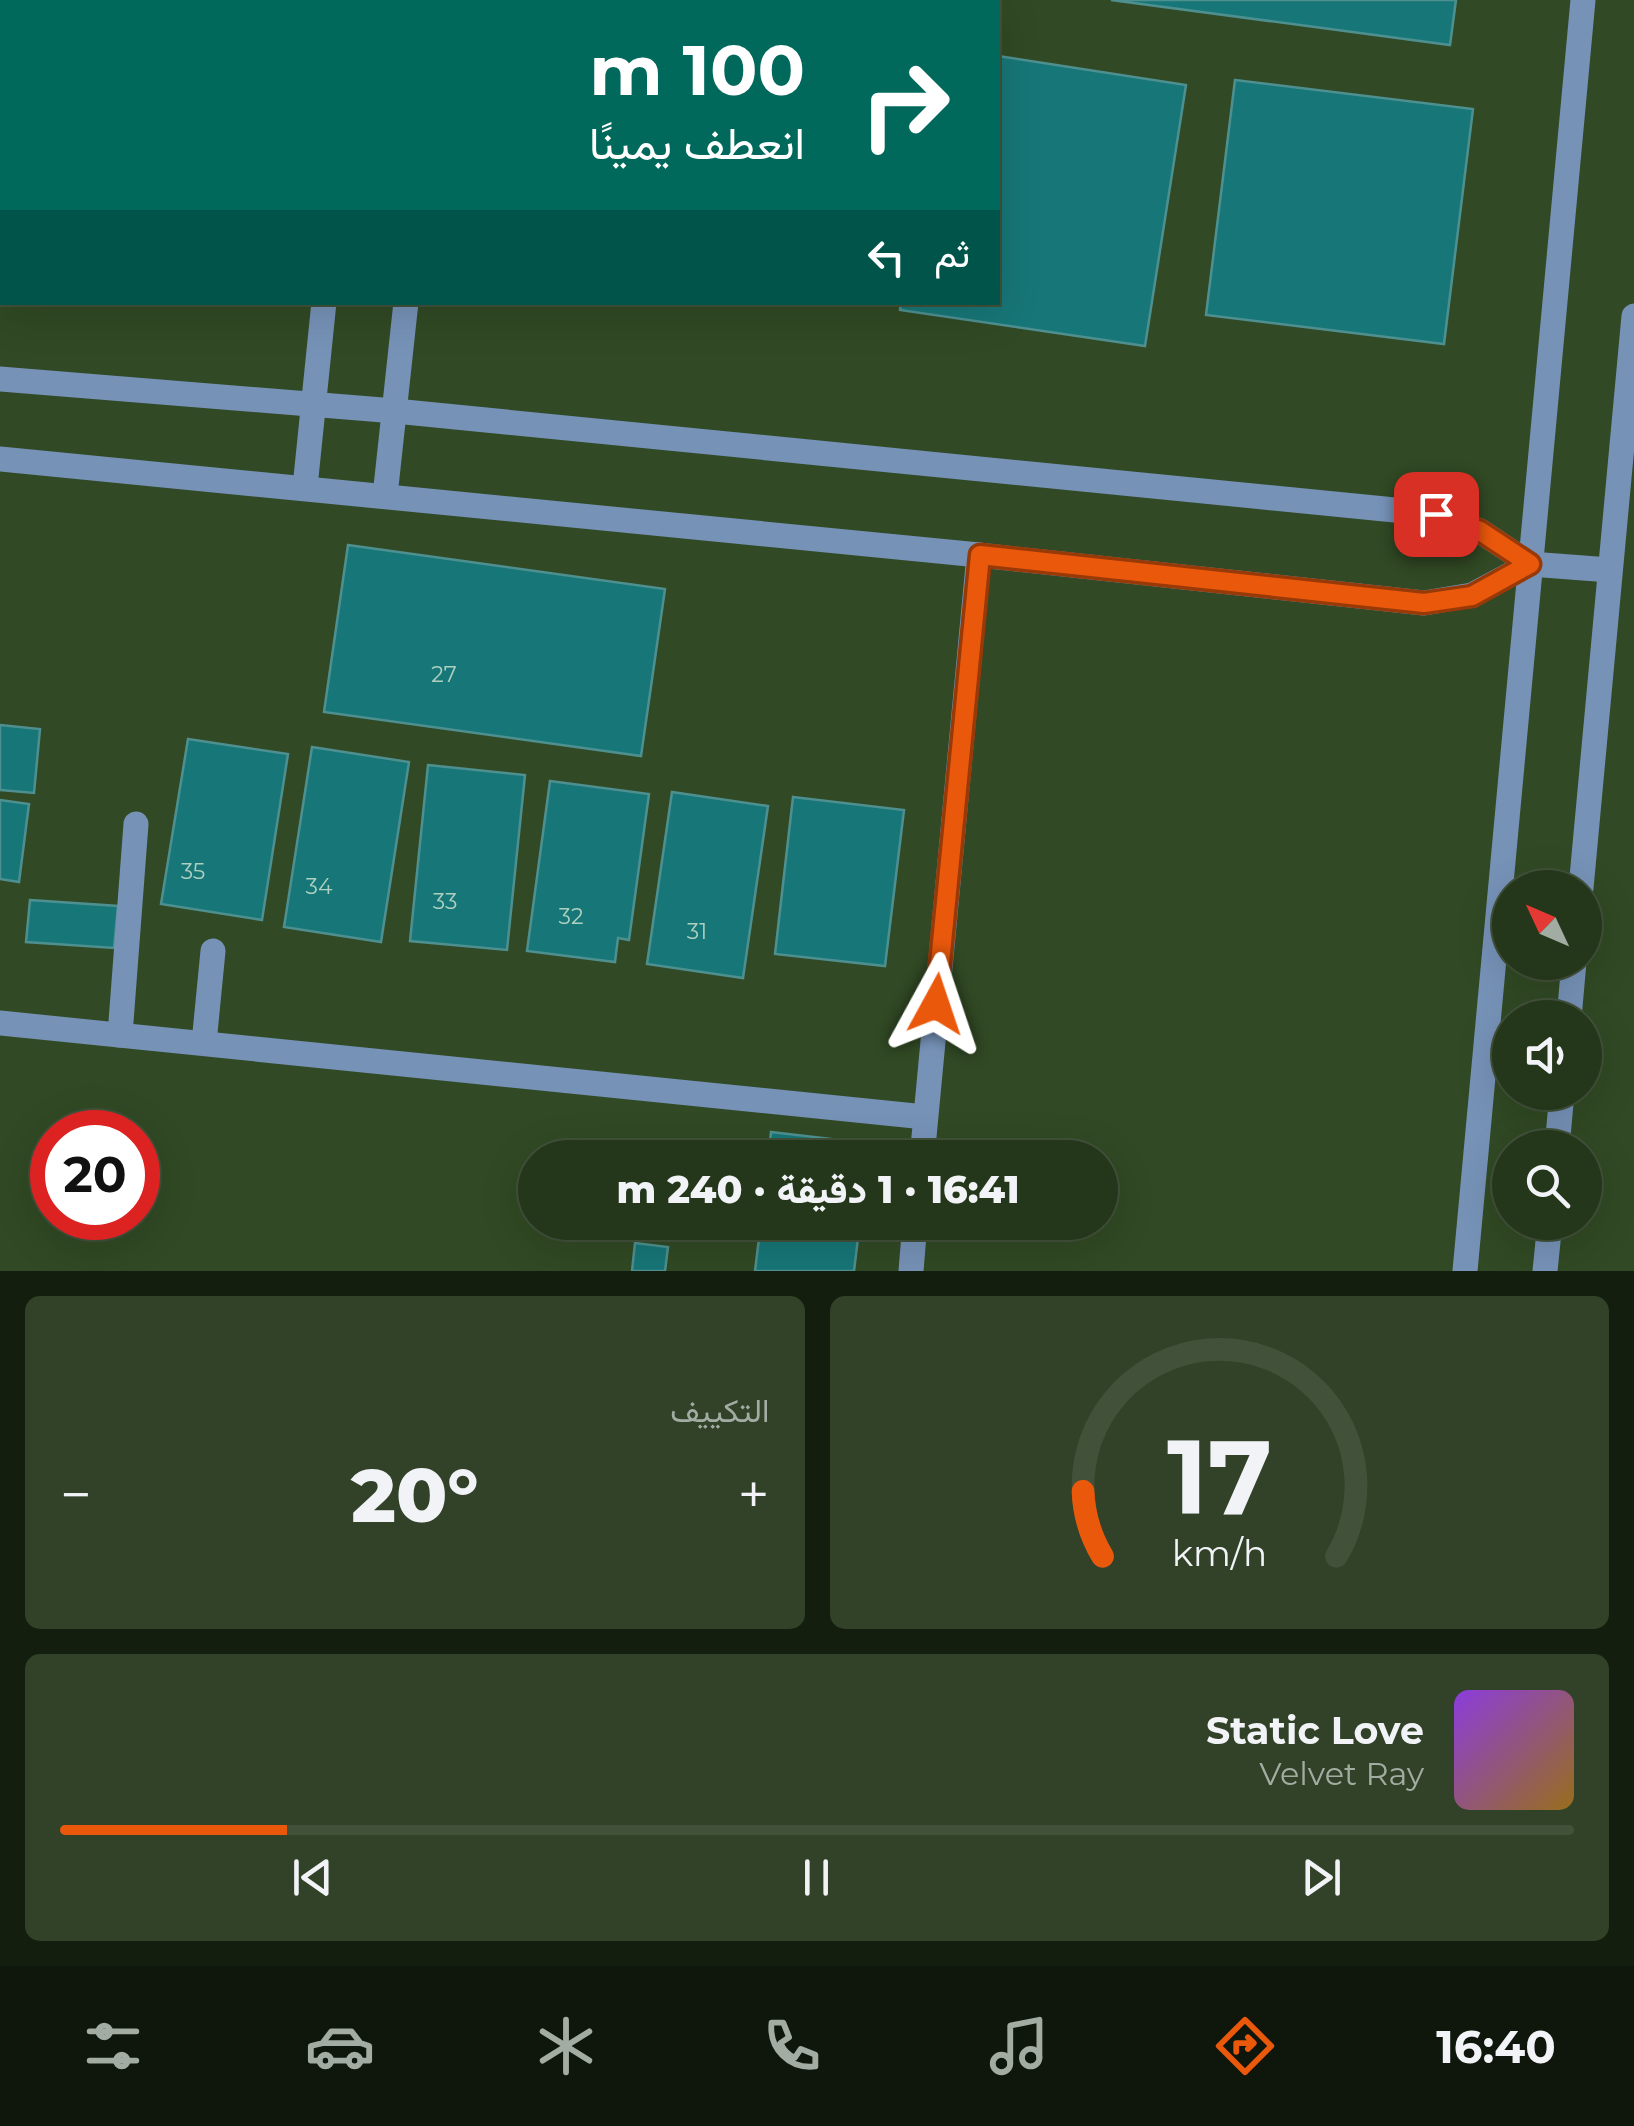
<!DOCTYPE html>
<html lang="ar">
<meta charset="utf-8">
<style>
:root{--surface:#25371b;--page:#314228;--text:#f1f3f6;--muted:#a3aca3;--line:#42513a;--accent:#ea580c}
body{margin:0;font-family:Montserrat,Vazirmatn,sans-serif;background:var(--page);color:var(--text);direction:rtl;height:100vh;display:flex;flex-direction:column;font-size:38px;white-space:nowrap}
*{box-sizing:border-box;margin:0}
p{font-size:32px;color:var(--muted)}
.icon{flex:none;width:55px;height:55px;fill:none;stroke:currentColor;stroke-width:2;stroke-linecap:round;stroke-linejoin:round}
.map{position:relative;height:1271px;overflow:hidden;direction:ltr}
.drawer{display:flex;flex-direction:column;gap:25px;padding:25px;background:#141e0f;flex:1}
.drawer>*{flex:none}
.banner{position:absolute;left:0px;top:0px;width:1000px;height:305px;box-shadow:0 10px 40px #0002,0 0 0 2px var(--line);direction:rtl;background:#00695c;color:#fff;overflow:hidden}
.needle{width:65px;rotate:314deg}
.controls{position:absolute;left:1492px;top:870px;display:grid;gap:20px}
.controls a{display:grid;place-items:center;width:110px;height:110px;border-radius:50%;background:var(--surface);box-shadow:0 10px 40px #0002,0 0 0 2px var(--line);font-size:50px}
.speed{position:absolute;left:30px;top:1110px;display:flex;gap:20px;font-size:50px;font-weight:700;text-align:center}
.speed>*{display:grid;place-content:center;width:130px;height:130px;border-radius:50%;background:var(--surface);box-shadow:0 10px 40px #0002,0 0 0 2px var(--line);line-height:1}
.speed .limit{border:15px solid #d22;background:#fff;color:#111}
.pin{position:absolute;display:grid;place-items:center;width:85px;height:85px;color:#fff;margin:-42px;border-radius:20px;box-shadow:0 5px 15px #0006}
.me{position:absolute;width:110px;margin:-55px;rotate:5deg;stroke-linejoin:round;filter:drop-shadow(0 0 8px #0008)}
.turn{display:flex;align-items:center;gap:35px;height:210px;padding:0 30px;font-size:45px}
.turn .icon{width:130px;height:130px;stroke-width:2.5}
.turn b{display:block;font-size:70px;line-height:85px}
.then{display:flex;align-items:center;height:95px;padding:0 30px;background:#0003;gap:20px;font-size:38px}
.big{font-size:75px;font-weight:800;line-height:1.1}
.drawer .tile{flex:1;display:flex;flex-direction:column;justify-content:center;gap:15px;min-width:0;padding:0 35px;border-radius:15px;background:var(--page)}
.drawer .dial{align-items:center;gap:0}
.dial svg{height:260px;overflow:visible;fill:none;stroke:var(--line);stroke-width:7;stroke-linecap:round;text-anchor:middle}
.dial text{fill:var(--text);stroke:none}
.song{display:flex;align-items:center;gap:30px}
.cover{width:120px;height:120px;border-radius:15px;background:linear-gradient(135deg,hsl(270 70% 55%),hsl(40 70% 35%))}
.played{height:10px;border-radius:5px;background:linear-gradient(90deg,var(--accent) 15%,var(--line) 15%)}
.keys{display:flex;justify-content:space-around;direction:ltr}
.heat{display:flex;justify-content:space-between;align-items:center;font-size:55px;direction:ltr}
.drawer .tiles{flex:1;display:grid;gap:25px;grid-template-columns:1fr 1fr}
.tile:last-child{grid-column:span 2}
.trip{position:absolute;left:518px;top:1140px;width:600px;height:100px;border-radius:50px;background:var(--surface);box-shadow:0 10px 40px #0002,0 0 0 2px var(--line);font-weight:800;line-height:100px;text-align:center;direction:rtl}
.menu{display:flex;height:160px;justify-content:space-around;align-items:center;background:#0f160b;color:var(--muted)}
.menu .icon{width:70px;height:70px}
.menu .selected{color:var(--accent)}
.menu b{font-size:45px;color:var(--text)}
.map>svg:first-child{display:block}
.building{fill:#177677;stroke:#4e9090;stroke-width:2.5}
.lines{fill:none;stroke-linecap:round;stroke-linejoin:round}
.minor{stroke:#7692b7;stroke-width:25}
.route-casing{stroke:#983908;stroke-width:25}
.route{stroke:#ea580c;stroke-width:18}
.labels{text-anchor:middle;dominant-baseline:central;stroke-width:10;stroke-linejoin:round;paint-order:stroke}
.number-label{font-size:22px;fill:#add0c0}
</style>
<div class="map">
<svg width="1634" height="1271" viewBox="0 0 1634 1271">
<rect width="100%" height="100%" fill="#314924"/>
<g class="building">
<path d="M21,0H264V2Z"/>
<path d="M1111,0H1456L1450,45Z"/>
<path d="M0,47L2,48V259H0Z"/>
<path d="M998,56L1186,85L1145,346L900,310L901,302H998Z"/>
<path d="M1235,80L1473,109L1444,344L1206,315Z"/>
<path d="M348,545L665,589L641,756L324,712Z"/>
<path d="M0,725L40,729L34,793L0,790Z"/>
<path d="M188,739L288,754L262,920L161,904Z"/>
<path d="M312,747L409,762L381,942L284,927Z"/>
<path d="M428,765L525,775L507,950L410,941Z"/>
<path d="M550,781L649,794L629,940L618,938L615,962L527,951Z"/>
<path d="M672,792L768,806L743,978L647,964Z"/>
<path d="M793,797L904,810L885,966L775,954Z"/>
<path d="M0,800L29,804L19,882L0,879Z"/>
<path d="M30,900L118,906L114,948L26,942Z"/>
<path d="M771,1132L832,1139L831,1144L868,1148L867,1158H768Z"/>
<path d="M761,1222H860L854,1271H755Z"/>
<path d="M635,1243L668,1247L665,1271H632Z"/>
</g>
<g class="lines">
<g class="minor">
<path d="M354,2V0"/>
<path d="M437,2V0"/>
<path d="M0,379L395,411L1435,514L1480,531L1530,564L1610,570"/>
<path d="M0,459L979,555L1424,603L1472,595L1530,564"/>
<path d="M305,487L324,302"/>
<path d="M385,496L406,302"/>
<path d="M1581,888L1634,316"/>
<path d="M1569,1018L1574,962"/>
<path d="M0,1023L925,1117"/>
<path d="M120,1035L136,824"/>
<path d="M204,1043L213,951"/>
<path d="M1557,1148L1562,1092"/>
<path d="M922,1158L979,555"/>
<path d="M911,1271L915,1222"/>
<path d="M1465,1271L1583,0"/>
<path d="M1545,1271L1550,1222"/>
</g>
</g>
<g class="lines">
<defs>
<path id="route" d="M936,1004L980,555L1424,603L1472,596L1530,564L1480,531L1436,514"/>
</defs>
<use href="#route" class="route-casing"/>
<use href="#route" class="route"/>
</g>
<g class="labels">
<g class="number-label">
<text x="444" y="674">27</text>
<text x="193" y="871">35</text>
<text x="319" y="886">34</text>
<text x="445" y="901">33</text>
<text x="571" y="916">32</text>
<text x="697" y="931">31</text>
</g>
</g>
</svg>
<div class="controls">
<a><svg class="needle" viewBox="-14 -14 28 28"><path d="M0-13l5 13h-10z" fill="#e53935"/><path d="M0 13l5-13h-10z" fill="#a3aca3"/></svg></a>
<a><svg class="icon" aria-label="sound" viewBox="0 0 24 24"><path d="M4 9h4l5-4v14l-5-4H4zM17 9q2 3 0 6"/></svg></a>
<a><svg class="icon" aria-label="search" viewBox="0 0 24 24"><circle cx="10" cy="10" r="6"/><path d="M15 15l6 6"/></svg></a>
</div>
<div class="speed"><div class="limit">20</div></div>
<div class="pin" style="left:1436px;top:514px;background:#d93025"><svg class="icon" aria-label="arrive" viewBox="0 0 24 24"><path d="M6 21V4h12l-3 4 3 4H6"/></svg></div>
<svg class="me" style="left:936px;top:1004px" viewBox="-20 -20 40 40"><path d="M0-17L14 15 0 8-14 15z" fill="#ea580c" stroke="#fff" stroke-width="4"/></svg>
<div class="trip">16:41 · 1 دقيقة · 240 m</div>
<div class="banner">
<div class="turn"><svg class="icon" aria-label="right" viewBox="0 0 24 24"><path d="M7 20v-9h11M14 6l5 5-5 5"/></svg><div><b>100 m</b>انعطف يمينًا</div></div>
<div class="then">ثم<svg class="icon" aria-label="left" viewBox="0 0 24 24"><path d="M17 20v-9H6M10 6l-5 5 5 5"/></svg></div>
</div>
</div>
<section class="drawer">
<div class="tiles">
<div class="tile dial"><svg viewBox="0 0 100 80">
<path d="M14 69A42 42 0 1 1 86 69"/>
<path d="M14 69A42 42 0 0 1 8 49" stroke="#ea580c"/>
<text x="50" y="56" font-size="32" font-weight="700">17</text>
<text x="50" y="72" font-size="11">km/h</text>
</svg></div>
<div class="tile"><p>التكييف</p>
<div class="heat"><a>−</a><b class="big">20°</b><a>+</a></div>
</div>
<div class="tile">
<div class="song"><i class="cover"></i><div><b>Static Love</b><p>Velvet Ray</p></div></div>
<div class="played"></div>
<div class="keys"><svg class="icon" aria-label="previous" viewBox="0 0 24 24"><path d="M18 5L8 12l10 7zM5 5v14"/></svg><svg class="icon" aria-label="pause" viewBox="0 0 24 24"><path d="M8 5v14M16 5v14"/></svg><svg class="icon" aria-label="next" viewBox="0 0 24 24"><path d="M6 5l10 7-10 7zM19 5v14"/></svg></div>
</div>
</div>
</section>
<nav class="menu">
<b>16:40</b>
<svg class="icon selected" aria-label="directions" viewBox="0 0 24 24"><path d="M12 3l9 9-9 9-9-9zM9 14v-3h6M13 9l2 2-2 2"/></svg>
<svg class="icon" aria-label="music" viewBox="0 0 24 24"><path d="M9 18V5l10-2v13"/><circle cx="6" cy="18" r="3"/><circle cx="16" cy="16" r="3"/></svg>
<svg class="icon" aria-label="phone" viewBox="0 0 24 24"><path d="M5 4h4l2 5-3 2q2 4 5 5l2-3 5 2v4C11 20 4 13 5 4z"/></svg>
<svg class="icon" aria-label="climate" viewBox="0 0 24 24"><path d="M12 3v18M4 7l16 10M4 17L20 7"/></svg>
<svg class="icon" aria-label="car" viewBox="0 0 24 24"><path d="M5 17H2v-5l4-1 3-4h7l3 4 3 1v5h-3M9 17h6M6 11h13"/><circle cx="7" cy="17" r="2"/><circle cx="17" cy="17" r="2"/></svg>
<svg class="icon" aria-label="filters" viewBox="0 0 24 24"><path d="M4 7h16M4 17h16"/><circle cx="9" cy="7" r="2"/><circle cx="15" cy="17" r="2"/></svg>
</nav>
